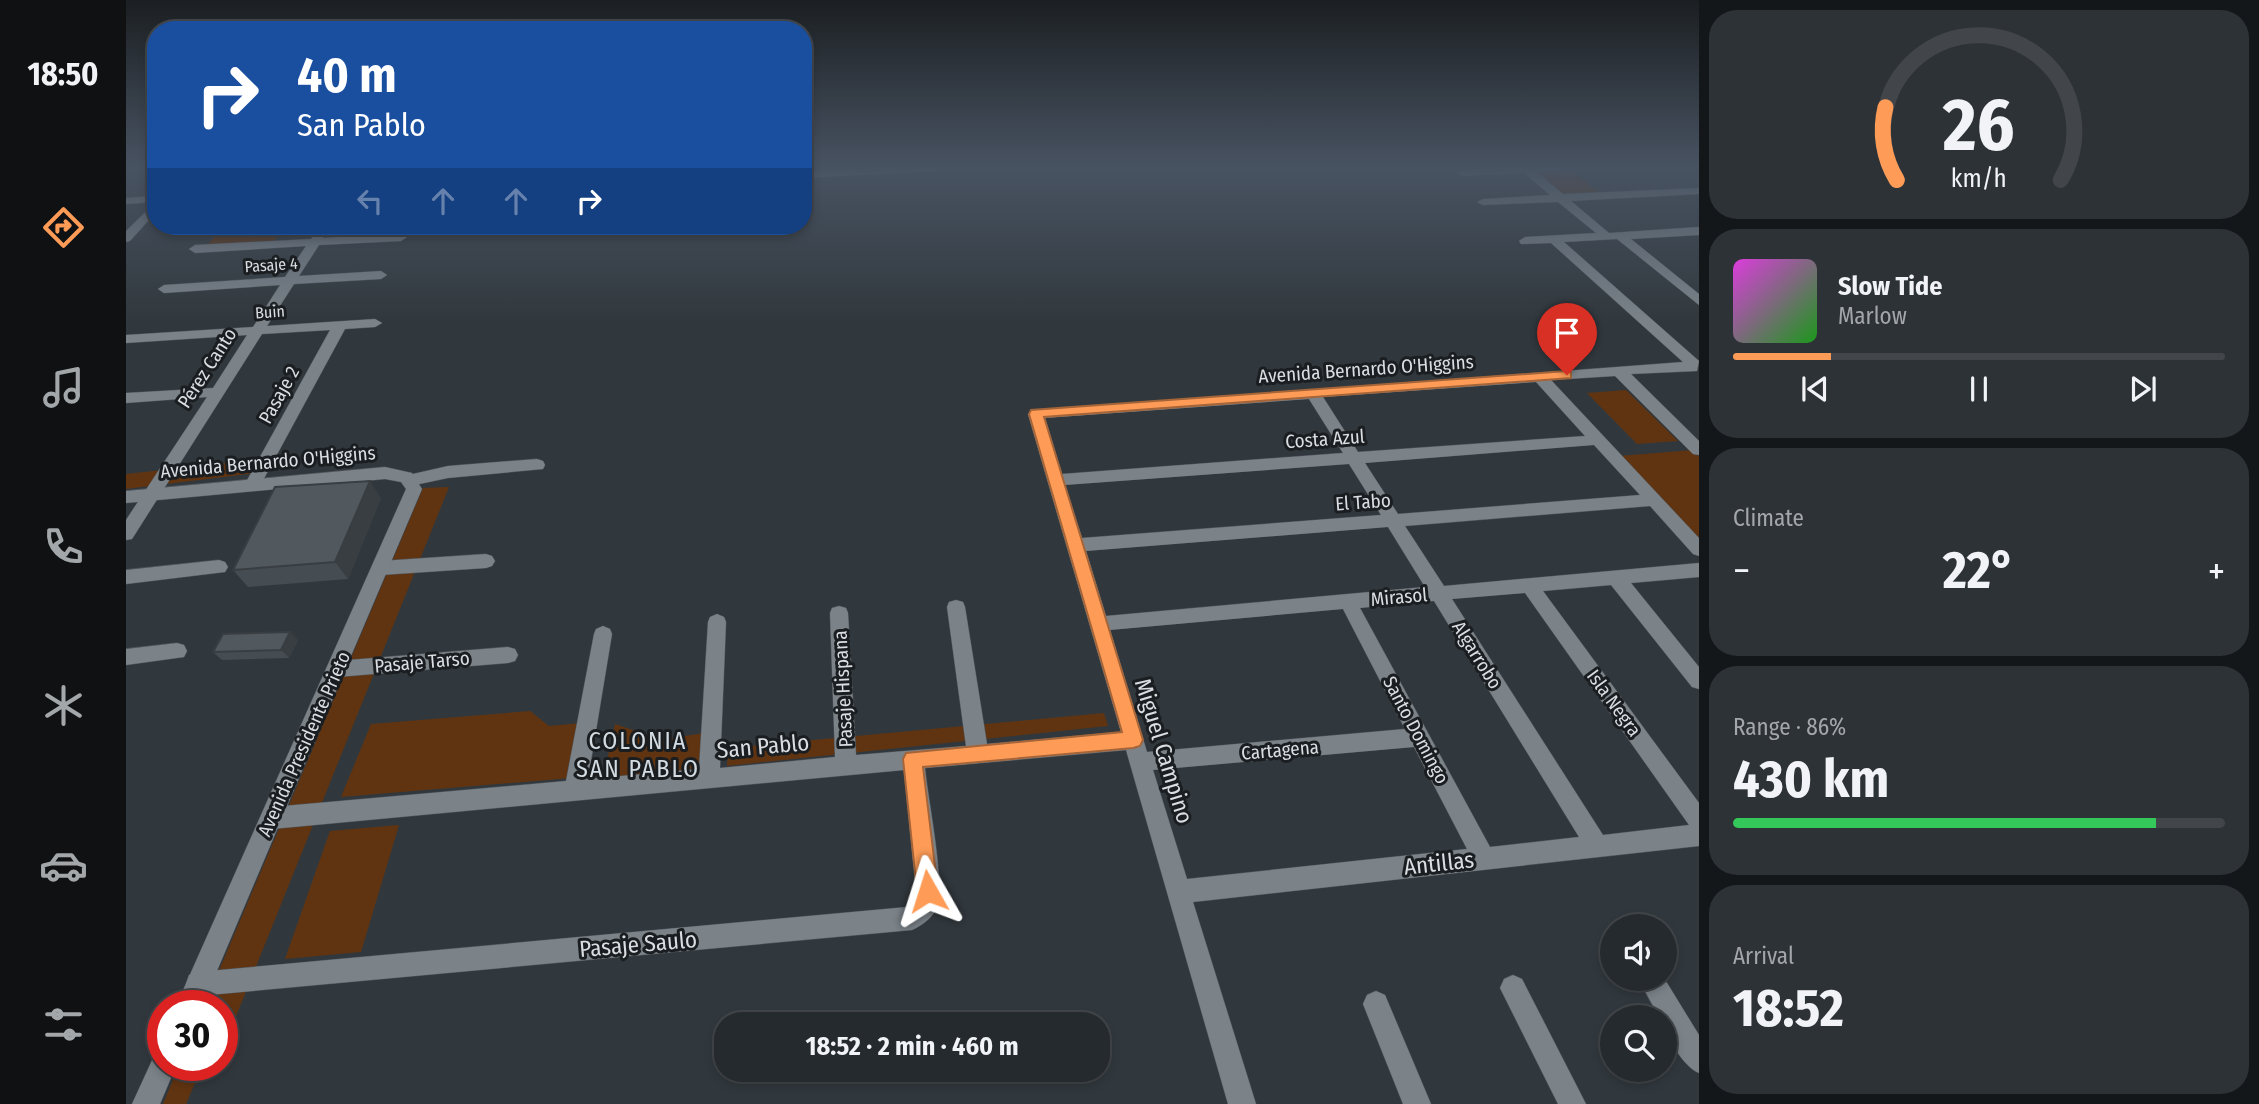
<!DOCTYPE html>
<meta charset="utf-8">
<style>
:root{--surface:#252a2e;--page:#2d3236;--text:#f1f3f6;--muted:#a3a7aa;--line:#42464a;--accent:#fe9c57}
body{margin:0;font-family:"Fira Sans Condensed",sans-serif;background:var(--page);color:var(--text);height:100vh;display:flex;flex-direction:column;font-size:26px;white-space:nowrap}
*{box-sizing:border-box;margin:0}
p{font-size:23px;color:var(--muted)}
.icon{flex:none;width:38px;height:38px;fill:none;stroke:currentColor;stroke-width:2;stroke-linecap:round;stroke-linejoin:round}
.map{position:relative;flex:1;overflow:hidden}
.side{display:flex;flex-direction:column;gap:10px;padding:10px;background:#141719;width:560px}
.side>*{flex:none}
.banner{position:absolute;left:21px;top:21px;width:665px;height:214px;border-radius:28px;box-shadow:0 4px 10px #0003,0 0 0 2px var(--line);background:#1a4fa0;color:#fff;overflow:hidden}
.buttons{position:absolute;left:1474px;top:914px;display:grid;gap:14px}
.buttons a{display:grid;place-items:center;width:77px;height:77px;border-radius:50%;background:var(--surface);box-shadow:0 4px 10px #0003,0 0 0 2px var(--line);font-size:35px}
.speed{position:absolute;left:21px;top:990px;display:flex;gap:14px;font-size:35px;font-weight:700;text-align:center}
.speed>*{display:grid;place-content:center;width:91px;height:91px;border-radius:50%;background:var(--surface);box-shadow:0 4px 10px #0003,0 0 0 2px var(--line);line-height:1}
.speed .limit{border:10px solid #d22;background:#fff;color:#111}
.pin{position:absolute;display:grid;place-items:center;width:60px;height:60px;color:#fff;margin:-72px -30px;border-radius:50% 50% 50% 0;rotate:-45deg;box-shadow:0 0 7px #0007}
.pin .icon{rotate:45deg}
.me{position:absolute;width:77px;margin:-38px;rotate:354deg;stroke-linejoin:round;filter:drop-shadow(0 0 5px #0008)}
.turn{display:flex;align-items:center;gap:24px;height:147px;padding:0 35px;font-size:32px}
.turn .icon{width:91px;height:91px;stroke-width:2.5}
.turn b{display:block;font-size:49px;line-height:60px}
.lanes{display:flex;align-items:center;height:66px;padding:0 35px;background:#0003;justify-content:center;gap:35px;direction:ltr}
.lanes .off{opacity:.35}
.big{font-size:52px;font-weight:700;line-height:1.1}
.side .card{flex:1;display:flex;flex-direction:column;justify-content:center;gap:10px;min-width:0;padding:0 24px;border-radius:28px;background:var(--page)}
.side .dial{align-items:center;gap:0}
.dial svg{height:182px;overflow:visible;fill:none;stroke:var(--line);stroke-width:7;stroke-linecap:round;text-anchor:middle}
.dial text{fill:var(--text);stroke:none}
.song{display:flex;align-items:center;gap:21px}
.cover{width:84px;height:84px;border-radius:10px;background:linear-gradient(135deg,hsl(300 70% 55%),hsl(120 70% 35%))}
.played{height:7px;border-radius:4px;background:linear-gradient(90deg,var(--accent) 20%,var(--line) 20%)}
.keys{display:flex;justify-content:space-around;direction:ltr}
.heat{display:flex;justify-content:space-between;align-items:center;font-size:38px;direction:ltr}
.charge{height:10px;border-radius:5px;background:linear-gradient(90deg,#34c759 86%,var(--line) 0)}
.trip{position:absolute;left:588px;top:1012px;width:396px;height:70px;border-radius:28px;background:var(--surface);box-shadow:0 4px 10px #0003,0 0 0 2px var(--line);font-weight:700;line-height:70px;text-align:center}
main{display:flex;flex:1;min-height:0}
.menu{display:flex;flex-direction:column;width:126px;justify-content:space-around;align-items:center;background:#0f1112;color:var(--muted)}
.menu .icon{width:49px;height:49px}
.menu .current{color:var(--accent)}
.menu b{font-size:32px;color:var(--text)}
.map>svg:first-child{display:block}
.green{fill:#613411}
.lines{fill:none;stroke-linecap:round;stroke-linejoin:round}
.street-casing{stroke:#4f5459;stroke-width:1}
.secondary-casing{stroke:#4f5459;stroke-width:1}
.street{fill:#7b8389;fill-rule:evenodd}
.secondary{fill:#7b8389;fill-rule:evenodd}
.wall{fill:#464d52}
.shaded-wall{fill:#393e42}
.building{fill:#51595f;stroke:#393e42;stroke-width:2}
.route{fill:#fe9c57;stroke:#a56539;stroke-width:2}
.labels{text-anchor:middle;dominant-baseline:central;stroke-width:6;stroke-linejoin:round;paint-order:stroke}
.far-street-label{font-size:16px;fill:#dadee2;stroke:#1b1e21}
.street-label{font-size:19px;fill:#dadee2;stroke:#1b1e21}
.near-street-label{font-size:23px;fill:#dadee2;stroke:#1b1e21}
.near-neighbourhood-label{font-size:24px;letter-spacing:2px;fill:#d3dce2;stroke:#1b1e21}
</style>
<main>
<nav class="menu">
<b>18:50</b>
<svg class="icon current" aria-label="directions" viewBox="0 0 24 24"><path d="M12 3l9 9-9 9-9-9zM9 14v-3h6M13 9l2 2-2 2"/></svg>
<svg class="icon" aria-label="music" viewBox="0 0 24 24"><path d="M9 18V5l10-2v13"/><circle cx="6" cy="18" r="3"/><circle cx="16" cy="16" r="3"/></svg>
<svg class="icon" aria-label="phone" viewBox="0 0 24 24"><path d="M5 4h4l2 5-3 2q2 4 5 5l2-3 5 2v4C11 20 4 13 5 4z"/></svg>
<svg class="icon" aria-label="climate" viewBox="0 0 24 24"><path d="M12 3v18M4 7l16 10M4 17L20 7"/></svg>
<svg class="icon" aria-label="car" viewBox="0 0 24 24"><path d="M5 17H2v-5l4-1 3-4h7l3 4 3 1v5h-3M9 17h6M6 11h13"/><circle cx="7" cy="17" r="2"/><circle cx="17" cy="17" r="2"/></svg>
<svg class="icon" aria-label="filters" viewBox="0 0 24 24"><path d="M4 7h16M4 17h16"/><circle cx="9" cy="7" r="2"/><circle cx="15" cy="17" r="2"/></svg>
</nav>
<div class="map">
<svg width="1573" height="1104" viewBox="0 0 1573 1104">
<rect width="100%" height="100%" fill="#31383d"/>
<g class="green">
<path d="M1443,169L1473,193L1438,194L1410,171Z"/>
<path d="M99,226H159L147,242L81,245Z"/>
<path d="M1500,390L1552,441L1511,444L1461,393Z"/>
<path d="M1567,450L1573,457V542L1493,456Z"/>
<path d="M137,459L131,473L0,489V474Z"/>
<path d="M323,487L96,1051V1006H78L297,488Z"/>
<path d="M404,711L423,726L455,723L446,778L215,797L245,724Z"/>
<path d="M978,713L982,726L601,766L602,748Z"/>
<path d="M489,724L536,740L577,733L573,768L477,778Z"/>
<path d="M273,825L235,952L159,959L204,831Z"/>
<path d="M53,1066H89L68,1085L60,1104H37Z"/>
</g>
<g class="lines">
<defs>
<g id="street">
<path d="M753,168H817L812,171L677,178V172Z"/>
<path d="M1372,168H1434L1429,171L1411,172L1437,194L1573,188V194L1445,201L1483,233L1573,227V235L1505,239L1573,294V305L1491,239L1438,242L1573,361L1571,371L1505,374L1573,441V455L1567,454L1489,376L1425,380L1573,538V556L1567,554L1524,506L1279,526L1318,586L1573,563V577L1505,583L1573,667V689L1566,687L1485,585L1417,591L1573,803V846L1067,902L1130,1104H1102L1000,750L799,768C802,799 818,878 812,904C809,916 797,925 786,930L72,996L63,993L60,984L63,975L72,972L781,907L789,899L790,891L778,770L146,829L138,825L135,818L138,811L146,807L440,781L468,634L470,629L477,626L484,629L486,634L462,779L573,769L582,622L584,617L591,614L598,617L600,622L594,768L709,757L704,613L706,608L713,606L720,608L722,613L730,755L840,746L821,607L823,602L830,600L837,602L839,607L861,744L995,732L902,414L905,411L1557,362L1425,243L1395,244L1393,241L1399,237L1470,233L1432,202L1357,205L1351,202L1357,199L1424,195L1398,173L1336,176L1331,173L1336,170ZM1410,382L1459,436L1232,452L1197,397ZM1183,399L1217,453L936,474L919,418ZM1468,445L1514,495L1272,514L1239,463ZM1223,464L1255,515L956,538L939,485ZM1262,527L1299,587L980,616L960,551ZM1399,593L1563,825L1477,835L1326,599ZM1308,601L1453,837L1364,847L1234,608ZM1217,609L1279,729L1021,752L984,630ZM1288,747L1341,849L1061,879L1027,770Z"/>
<path d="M30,196V202L0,204V198Z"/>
<path d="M193,226H205L197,238L275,233L281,237L275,241L193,245L173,276L255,271L261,275L255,279L168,284L141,326L249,319L256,323L249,327L219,329L135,484L127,490L119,484L204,330L136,334L6,539L0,540V520L81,397L0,403V393L87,388L121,335L0,343V335L127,327L154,285L38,293L32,289L38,285L159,277L180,246L69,253L63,249L69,245L185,239Z"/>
<path d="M411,459L417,461L419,465L417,469L322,478L284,486L276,480L278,476L322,466Z"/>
<path d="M360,554L366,556L369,561L366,566L360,568L255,575L249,573L246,568L249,563L255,561Z"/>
<path d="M93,560L99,562L102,567L99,572L0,584V570Z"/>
<path d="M51,643L58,645L61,651L58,657L0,665V649Z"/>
<path d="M382,647L389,649L392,655L389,661L382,663L211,677L204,675L201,669L204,663L211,661Z"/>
<path d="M1387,975L1396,979L1460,1104H1432L1374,988L1378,979Z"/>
<path d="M1512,978H1538L1573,1035V1073C1557,1067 1538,1034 1538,1017H1533Z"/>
<path d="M1250,991L1259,995L1305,1104H1277L1237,1004L1241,995Z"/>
</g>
<g id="secondary">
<path d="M30,202V212L4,241L0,242V231Z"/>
<path d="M259,467L286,473L296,489L76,1006H50L280,489L275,482L259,479L0,503V491Z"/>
<path d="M37,1052V1066H50L34,1104H6L28,1056Z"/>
</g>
</defs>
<use href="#street" class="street-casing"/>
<use href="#secondary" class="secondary-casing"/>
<use href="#street" class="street"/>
<use href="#secondary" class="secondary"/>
</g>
<g class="wall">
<path d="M255,498L222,579L122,587L107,570Z"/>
<path d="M172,640L163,658L96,660L87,652Z"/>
</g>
<g class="shaded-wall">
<path d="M244,481L255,498L222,579L209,562Z"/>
<path d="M164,632L172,640L163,658L155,650Z"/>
</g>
<g class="building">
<path d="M244,481L209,562L107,570L149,487Z"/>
<path d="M164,632L155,650L87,652L97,634Z"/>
</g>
<linearGradient id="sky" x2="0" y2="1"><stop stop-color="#1b1f22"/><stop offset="0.52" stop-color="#485362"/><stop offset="1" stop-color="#485362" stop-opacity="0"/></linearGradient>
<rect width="1573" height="322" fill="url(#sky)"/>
<path class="route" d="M1441,371L1445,372V378L918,417L1017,740L1014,746L1007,748L797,767L812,891L809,899L802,902L794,899L791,891L777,759L780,753L996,732L903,414L905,410Z"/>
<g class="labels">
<g class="far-street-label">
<text transform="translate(145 265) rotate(-4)">Pasaje 4</text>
<text transform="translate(144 312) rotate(-4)">Buin</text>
</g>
<g class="street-label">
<text transform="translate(81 368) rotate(-57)">Pérez Canto</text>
<text transform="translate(1240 369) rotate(-4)">Avenida Bernardo O'Higgins</text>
<text transform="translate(153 395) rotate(-61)">Pasaje 2</text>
<text transform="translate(1199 439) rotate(-4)">Costa Azul</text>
<text transform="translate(142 462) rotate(-5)">Avenida Bernardo O'Higgins</text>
<text transform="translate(1237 502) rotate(-4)">El Tabo</text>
<text transform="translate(1273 597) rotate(-5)">Mirasol</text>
<text transform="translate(1351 655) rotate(58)">Algarrobo</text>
<text transform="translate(296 662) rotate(-5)">Pasaje Tarso</text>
<text transform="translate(717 689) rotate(-93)">Pasaje Hispana</text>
<text transform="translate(1488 703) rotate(54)">Isla Negra</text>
<text transform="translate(1290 730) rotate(62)">Santo Domingo</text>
<text transform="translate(178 744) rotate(-66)">Avenida Presidente Prieto</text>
<text transform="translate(1154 750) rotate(-5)">Cartagena</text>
</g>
<g class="near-street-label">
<text transform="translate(637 746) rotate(-5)">San Pablo</text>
<text transform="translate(1038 751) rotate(73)">Miguel Campino</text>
<text transform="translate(1313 863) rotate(-6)">Antillas</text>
<text transform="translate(512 944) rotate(-5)">Pasaje Saulo</text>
</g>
<g class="near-neighbourhood-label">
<text x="512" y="741">COLONIA<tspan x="512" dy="28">SAN PABLO</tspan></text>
</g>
</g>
</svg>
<div class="buttons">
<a><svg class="icon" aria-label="sound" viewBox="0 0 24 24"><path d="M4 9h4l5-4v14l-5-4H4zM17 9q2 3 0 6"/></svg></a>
<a><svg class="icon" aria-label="search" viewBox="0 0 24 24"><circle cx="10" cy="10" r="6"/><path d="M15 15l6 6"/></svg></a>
</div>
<div class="speed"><div class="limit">30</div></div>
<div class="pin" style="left:1441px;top:375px;background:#d93025"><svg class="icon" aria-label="arrive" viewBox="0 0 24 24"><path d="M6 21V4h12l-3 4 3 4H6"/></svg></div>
<svg class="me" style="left:802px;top:891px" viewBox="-20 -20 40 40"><path d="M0-17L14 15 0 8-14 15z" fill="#fe9c57" stroke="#fff" stroke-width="4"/></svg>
<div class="trip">18:52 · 2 min · 460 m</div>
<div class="banner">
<div class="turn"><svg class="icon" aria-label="right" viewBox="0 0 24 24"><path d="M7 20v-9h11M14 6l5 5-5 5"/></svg><div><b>40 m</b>San Pablo</div></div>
<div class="lanes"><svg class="icon off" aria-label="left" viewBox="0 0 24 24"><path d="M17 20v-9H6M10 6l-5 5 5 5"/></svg><svg class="icon off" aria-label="ahead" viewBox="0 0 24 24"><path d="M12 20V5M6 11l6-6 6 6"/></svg><svg class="icon off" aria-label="ahead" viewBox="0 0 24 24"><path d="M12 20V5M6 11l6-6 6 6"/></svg><svg class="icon" aria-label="right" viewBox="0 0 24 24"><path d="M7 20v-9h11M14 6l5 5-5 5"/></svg></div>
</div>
</div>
<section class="side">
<div class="card dial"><svg viewBox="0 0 100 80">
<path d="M14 69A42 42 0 1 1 86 69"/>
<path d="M14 69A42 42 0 0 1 9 37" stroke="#fe9c57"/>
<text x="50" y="56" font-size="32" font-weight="700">26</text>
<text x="50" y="72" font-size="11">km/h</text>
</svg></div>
<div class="card">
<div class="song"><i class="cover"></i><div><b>Slow Tide</b><p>Marlow</p></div></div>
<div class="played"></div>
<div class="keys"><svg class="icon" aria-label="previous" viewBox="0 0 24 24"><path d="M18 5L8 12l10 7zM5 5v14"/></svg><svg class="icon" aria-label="pause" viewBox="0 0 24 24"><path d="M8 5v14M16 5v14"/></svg><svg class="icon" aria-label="next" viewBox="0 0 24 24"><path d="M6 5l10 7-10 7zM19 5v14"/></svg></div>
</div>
<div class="card"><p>Climate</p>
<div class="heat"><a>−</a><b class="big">22°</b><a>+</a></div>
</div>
<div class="card"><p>Range · 86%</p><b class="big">430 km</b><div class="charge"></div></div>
<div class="card"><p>Arrival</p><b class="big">18:52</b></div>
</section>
</main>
